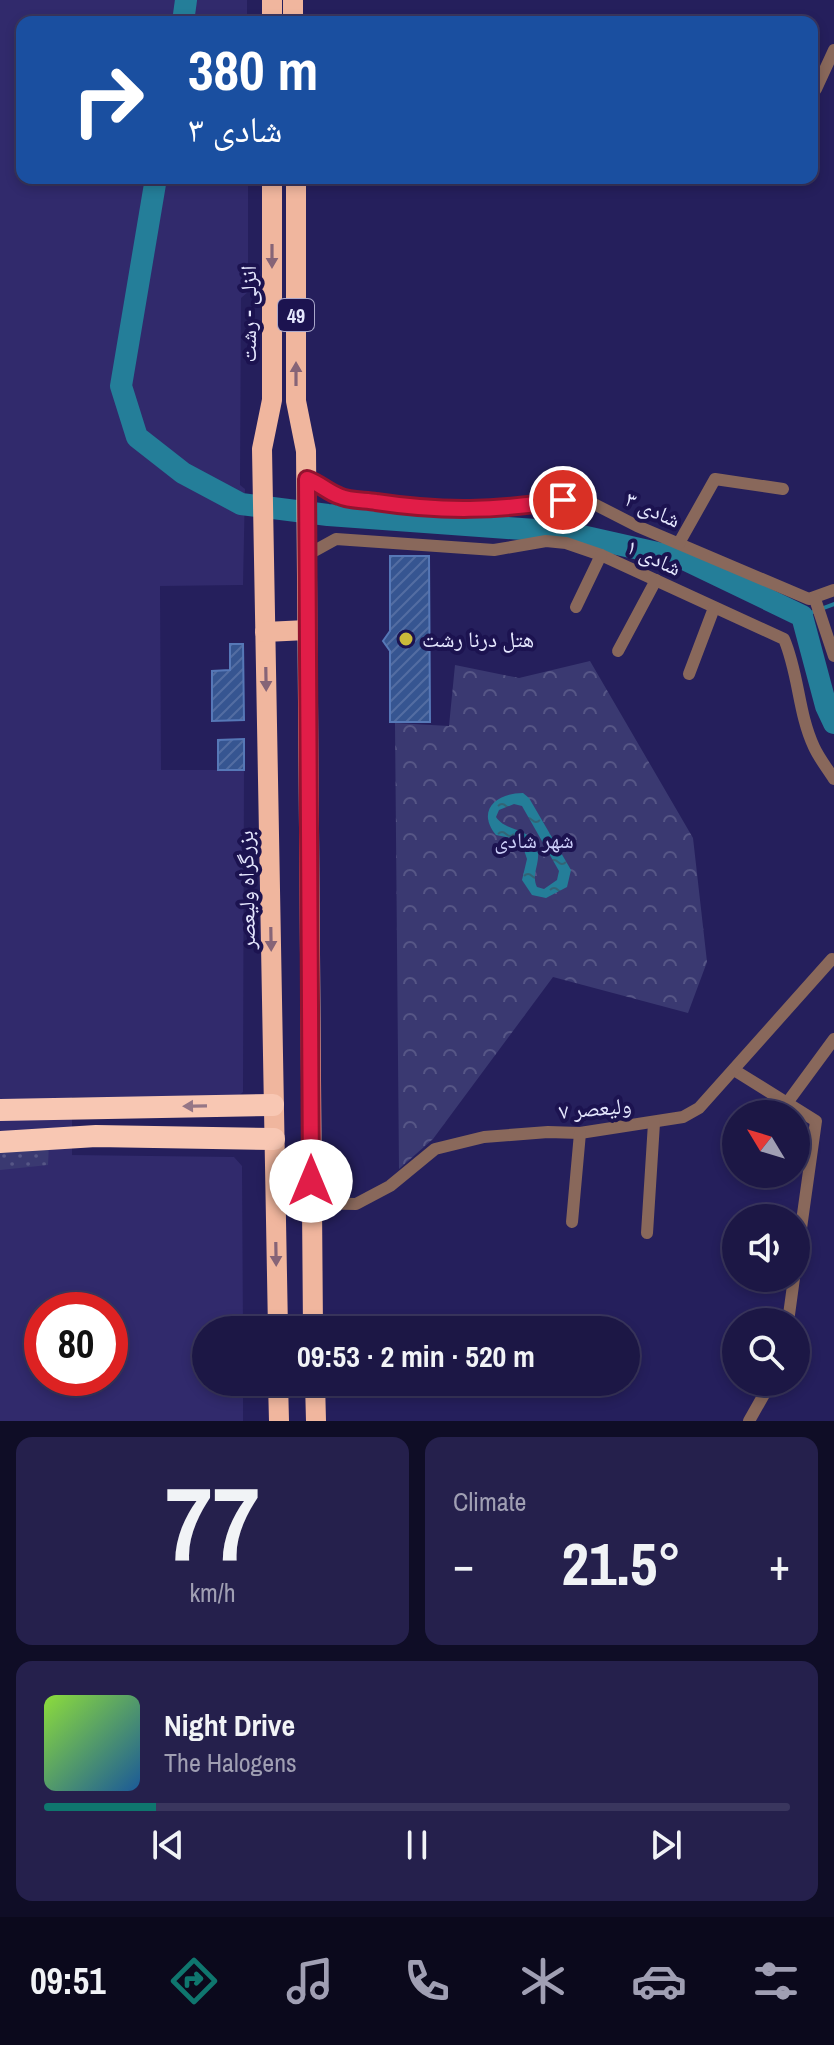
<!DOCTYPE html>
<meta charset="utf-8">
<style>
:root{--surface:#1c1745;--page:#25204c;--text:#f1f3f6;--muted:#a09fb3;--line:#3a365e;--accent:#0f766e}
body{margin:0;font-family:"Archivo Narrow","Noto Naskh Arabic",sans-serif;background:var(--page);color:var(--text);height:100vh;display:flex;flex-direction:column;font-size:30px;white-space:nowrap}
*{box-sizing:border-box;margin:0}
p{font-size:26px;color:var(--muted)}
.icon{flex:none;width:44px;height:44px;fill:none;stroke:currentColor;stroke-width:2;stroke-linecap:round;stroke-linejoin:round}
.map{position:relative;height:1421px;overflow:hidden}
.panel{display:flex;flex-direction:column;gap:16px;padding:16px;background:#0f0d26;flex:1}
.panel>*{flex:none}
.guide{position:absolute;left:16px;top:16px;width:802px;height:168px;border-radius:16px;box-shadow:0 4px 12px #0003,0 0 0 2px var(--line);background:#1a4fa0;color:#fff;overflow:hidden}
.needle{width:52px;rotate:308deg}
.tools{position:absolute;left:722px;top:1100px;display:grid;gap:16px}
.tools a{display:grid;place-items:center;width:88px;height:88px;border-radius:50%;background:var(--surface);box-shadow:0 4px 12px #0003,0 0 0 2px var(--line);font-size:40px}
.speed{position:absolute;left:24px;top:1292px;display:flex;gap:16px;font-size:40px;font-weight:700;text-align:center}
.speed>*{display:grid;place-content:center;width:104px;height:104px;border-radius:50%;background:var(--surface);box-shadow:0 4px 12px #0003,0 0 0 2px var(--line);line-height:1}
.speed .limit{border:12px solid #d22;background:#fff;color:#111}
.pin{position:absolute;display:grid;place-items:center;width:68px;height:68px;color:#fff;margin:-34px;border:4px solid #fff;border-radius:50%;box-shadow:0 2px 8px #0007}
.me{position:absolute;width:88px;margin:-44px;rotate:0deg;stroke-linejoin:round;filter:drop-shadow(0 0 6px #0008)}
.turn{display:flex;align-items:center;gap:28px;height:168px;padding:0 40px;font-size:36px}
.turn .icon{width:104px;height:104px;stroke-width:2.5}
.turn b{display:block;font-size:56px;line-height:68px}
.big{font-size:60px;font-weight:700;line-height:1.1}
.panel .card{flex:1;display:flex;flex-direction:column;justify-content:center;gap:12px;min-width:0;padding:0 28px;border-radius:16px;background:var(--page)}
.panel .dial{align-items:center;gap:0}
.dial b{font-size:104px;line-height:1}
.song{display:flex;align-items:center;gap:24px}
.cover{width:96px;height:96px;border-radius:12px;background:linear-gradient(135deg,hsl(90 70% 55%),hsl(210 70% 35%))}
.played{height:8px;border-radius:4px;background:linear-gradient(90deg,var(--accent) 15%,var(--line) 15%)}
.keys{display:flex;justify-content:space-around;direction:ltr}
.heat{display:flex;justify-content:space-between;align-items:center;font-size:44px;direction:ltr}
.panel .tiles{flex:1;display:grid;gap:16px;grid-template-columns:1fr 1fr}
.card:last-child{grid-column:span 2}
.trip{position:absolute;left:192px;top:1316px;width:448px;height:80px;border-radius:40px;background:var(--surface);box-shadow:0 4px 12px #0003,0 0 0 2px var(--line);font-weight:700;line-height:80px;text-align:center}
.menu{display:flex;height:128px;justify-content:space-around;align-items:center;background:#0b091c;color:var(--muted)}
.menu .icon{width:56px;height:56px}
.menu .selected{color:var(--accent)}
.menu b{font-size:36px;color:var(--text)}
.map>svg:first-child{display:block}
.built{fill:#312a6c;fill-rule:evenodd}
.grass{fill:url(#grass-dots)}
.forest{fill:url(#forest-crowns)}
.water{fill:url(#water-ripples);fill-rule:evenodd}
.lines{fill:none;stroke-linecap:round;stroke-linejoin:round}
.stream{stroke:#247e99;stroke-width:4}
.river{stroke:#247e99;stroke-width:22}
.building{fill:url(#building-hatch);stroke:#5678b7;stroke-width:2}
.minor{stroke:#89685b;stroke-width:12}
.trunk{stroke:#f0b69e;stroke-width:20}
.motorway{stroke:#f8c7b3;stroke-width:22}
.oneway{fill:#866477}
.oneway2{fill:#957686}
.route-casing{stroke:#92132f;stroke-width:20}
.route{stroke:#e11d48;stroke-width:14}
.poi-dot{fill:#caba3a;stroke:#1c1350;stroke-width:3}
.labels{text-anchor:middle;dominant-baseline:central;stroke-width:8;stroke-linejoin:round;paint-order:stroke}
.shield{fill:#1c1350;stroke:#a9a7ca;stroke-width:2}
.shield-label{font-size:20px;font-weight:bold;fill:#e5e7fe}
.street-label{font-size:22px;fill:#e5e7fe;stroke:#1c1350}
.poi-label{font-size:22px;fill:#e5e7fe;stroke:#1c1350;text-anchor:start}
.park-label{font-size:22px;fill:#cbcef8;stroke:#1c1350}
</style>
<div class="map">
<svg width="834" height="1421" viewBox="0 0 834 1421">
<defs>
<pattern id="grass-dots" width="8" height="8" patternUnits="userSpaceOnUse" patternTransform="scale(2)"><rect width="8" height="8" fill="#3a3971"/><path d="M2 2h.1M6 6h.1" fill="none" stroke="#565686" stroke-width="1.8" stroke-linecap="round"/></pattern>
<pattern id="forest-crowns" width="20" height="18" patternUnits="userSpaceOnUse" patternTransform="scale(2)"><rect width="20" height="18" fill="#3a3971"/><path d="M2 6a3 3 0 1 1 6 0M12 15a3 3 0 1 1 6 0" fill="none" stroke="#565686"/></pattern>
<pattern id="water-ripples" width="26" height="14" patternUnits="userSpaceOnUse" patternTransform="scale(2)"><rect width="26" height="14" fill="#247e99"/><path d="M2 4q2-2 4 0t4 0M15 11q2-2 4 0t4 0" fill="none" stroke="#336476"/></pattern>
<pattern id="building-hatch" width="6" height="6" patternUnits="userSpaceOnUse" patternTransform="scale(2)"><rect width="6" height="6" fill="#365591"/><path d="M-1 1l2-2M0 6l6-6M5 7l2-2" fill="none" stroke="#536da2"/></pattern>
</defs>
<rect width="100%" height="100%" fill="#251f5c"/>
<path class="built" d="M0,0H247V22H22V178H248V292L241,298L240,485L245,489L243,585L160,586L161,770H244L243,1092L233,1101L72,1097V1155L234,1157L242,1166L243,1330H206V1382H243V1421H0ZM42,1310H110V1378H42Z"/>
<path class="grass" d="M49,1143L48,1165L0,1170V1152Z"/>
<path class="forest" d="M590,661L693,838L707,962L688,1013L553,977L433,1139L399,1169L395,723L449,726L455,665L519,678Z"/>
<path class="water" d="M523,793L529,798L571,870L567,887L546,898L532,895L522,880L527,859L522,844L512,838L496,835C476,811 496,793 523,793ZM514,804L522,806L559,871L557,880L544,889L537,887C530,873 543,861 536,845C526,826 506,832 496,817L499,810Z"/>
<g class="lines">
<path class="stream" d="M802,616L834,604"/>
<g class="river">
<path d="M183,22L186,0"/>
<path d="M156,178L121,386L137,437L183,473L241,504L328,515L564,532L684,559L802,616L826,706L834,723"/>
</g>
</g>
<g class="building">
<path d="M390,556H429L430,722H390V651L383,641L390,631Z"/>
<path d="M230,644H243L244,720L212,721V671L230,670Z"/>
<path d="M244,739V770H218V740Z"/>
</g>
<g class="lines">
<g class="minor">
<path d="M816,89L834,50"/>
<path d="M307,479L340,497L413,507L431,506L470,511L516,508L563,500L592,503L637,526L809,599L834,590"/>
<path d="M679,543L715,479L783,489"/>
<path d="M307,555L336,539L494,550L546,541L566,543L601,555L784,639C799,674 798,713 814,747C819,758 827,768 834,779"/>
<path d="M815,599L834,656"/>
<path d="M576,607L601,555"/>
<path d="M618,651L656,580"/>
<path d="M689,674L714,608"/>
<path d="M734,1070L816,1121L796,1264"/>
<path d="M787,1103L834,1039"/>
<path d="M311,1203L356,1204L390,1186L435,1149L484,1137L548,1132L580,1133L683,1117L699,1108L832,959"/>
<path d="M572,1222L580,1133"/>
<path d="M647,1233L654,1123"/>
<path d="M788,1322L794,1278"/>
<path d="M749,1421L771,1382"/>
</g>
<g class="trunk">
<path d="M293,0V22"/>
<path d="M272,22V0"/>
<path d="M272,178V400L262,449L278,1330"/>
<path d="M296,178V401L306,451L313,1330"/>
<path d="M265,632L307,630"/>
<path d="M278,1382L279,1421"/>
<path d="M315,1382L316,1421"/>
</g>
<g class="motorway">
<path d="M0,1110L273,1105"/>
<path d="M0,1142L96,1136L274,1139"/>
</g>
</g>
<defs><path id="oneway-solid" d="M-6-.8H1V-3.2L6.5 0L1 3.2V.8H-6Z" transform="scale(2)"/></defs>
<g class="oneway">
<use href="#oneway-solid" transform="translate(272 256) rotate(90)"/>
<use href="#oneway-solid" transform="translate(296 374) rotate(-90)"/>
<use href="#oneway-solid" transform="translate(266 679) rotate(89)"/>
<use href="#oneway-solid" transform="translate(271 939) rotate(89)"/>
<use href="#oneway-solid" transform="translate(276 1254) rotate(89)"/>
</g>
<use class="oneway2" href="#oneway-solid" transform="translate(195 1106) rotate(179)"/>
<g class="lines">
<defs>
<path id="route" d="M311,1181L307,479C319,483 328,492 339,496C350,501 365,500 376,502C442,512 498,511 563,500"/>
</defs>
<use href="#route" class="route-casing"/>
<use href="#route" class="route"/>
</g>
<circle class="poi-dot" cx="406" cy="639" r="8"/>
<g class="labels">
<rect class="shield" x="278" y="299" width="36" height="32" rx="6"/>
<g class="shield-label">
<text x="296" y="315">49</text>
</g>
<g class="street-label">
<text transform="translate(248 314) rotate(-90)">انزلی - رشت</text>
<text transform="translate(653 509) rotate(24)">شادی ۳</text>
<text transform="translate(654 557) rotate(25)">شادی ۱</text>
<text transform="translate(246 890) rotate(-91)">بزرگراه ولیعصر</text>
<text transform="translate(595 1108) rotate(-5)">ولیعصر ۷</text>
</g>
<g class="poi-label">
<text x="422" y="639">هتل درنا رشت</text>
</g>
<g class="park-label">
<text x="534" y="840">شهر شادی</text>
</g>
</g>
</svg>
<div class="tools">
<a><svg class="needle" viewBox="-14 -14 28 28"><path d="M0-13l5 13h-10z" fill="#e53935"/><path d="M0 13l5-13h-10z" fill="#a09fb3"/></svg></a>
<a><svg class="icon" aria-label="sound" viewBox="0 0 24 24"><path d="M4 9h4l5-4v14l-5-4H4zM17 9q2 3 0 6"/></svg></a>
<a><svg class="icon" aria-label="search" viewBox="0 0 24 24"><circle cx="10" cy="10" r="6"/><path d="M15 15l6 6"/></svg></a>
</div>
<div class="speed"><div class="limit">80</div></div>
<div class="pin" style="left:563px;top:500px;background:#d93025"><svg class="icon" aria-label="arrive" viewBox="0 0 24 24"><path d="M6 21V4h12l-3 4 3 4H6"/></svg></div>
<svg class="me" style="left:311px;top:1181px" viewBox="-20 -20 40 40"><circle r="19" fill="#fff"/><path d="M0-13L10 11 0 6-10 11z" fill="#e11d48"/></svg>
<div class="trip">09:53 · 2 min · 520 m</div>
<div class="guide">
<div class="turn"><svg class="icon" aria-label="right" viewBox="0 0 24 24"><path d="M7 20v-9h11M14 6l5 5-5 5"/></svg><div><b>380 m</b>شادی ۳</div></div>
</div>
</div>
<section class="panel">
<div class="tiles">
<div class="card dial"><b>77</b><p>km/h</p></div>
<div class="card"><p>Climate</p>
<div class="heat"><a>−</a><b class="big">21.5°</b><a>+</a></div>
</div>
<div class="card">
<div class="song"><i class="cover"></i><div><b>Night Drive</b><p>The Halogens</p></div></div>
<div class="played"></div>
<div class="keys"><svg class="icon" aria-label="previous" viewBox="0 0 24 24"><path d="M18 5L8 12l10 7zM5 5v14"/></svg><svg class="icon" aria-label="pause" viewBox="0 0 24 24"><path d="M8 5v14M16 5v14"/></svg><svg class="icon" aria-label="next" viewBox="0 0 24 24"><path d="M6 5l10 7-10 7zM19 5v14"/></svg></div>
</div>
</div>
</section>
<nav class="menu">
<b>09:51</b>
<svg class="icon selected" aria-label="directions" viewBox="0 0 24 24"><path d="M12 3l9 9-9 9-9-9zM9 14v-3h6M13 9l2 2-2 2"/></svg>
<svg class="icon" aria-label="music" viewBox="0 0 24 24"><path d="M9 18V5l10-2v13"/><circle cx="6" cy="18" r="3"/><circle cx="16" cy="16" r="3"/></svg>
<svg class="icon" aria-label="phone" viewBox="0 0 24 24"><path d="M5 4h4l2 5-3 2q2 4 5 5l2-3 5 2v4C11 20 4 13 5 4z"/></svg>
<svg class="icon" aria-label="climate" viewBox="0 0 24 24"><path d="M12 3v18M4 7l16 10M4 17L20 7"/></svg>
<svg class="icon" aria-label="car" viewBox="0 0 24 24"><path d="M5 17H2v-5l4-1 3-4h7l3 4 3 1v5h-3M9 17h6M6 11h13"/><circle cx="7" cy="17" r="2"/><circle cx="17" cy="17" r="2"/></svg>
<svg class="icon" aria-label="filters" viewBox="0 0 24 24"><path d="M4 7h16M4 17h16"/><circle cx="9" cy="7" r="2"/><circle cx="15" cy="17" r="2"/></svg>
</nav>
